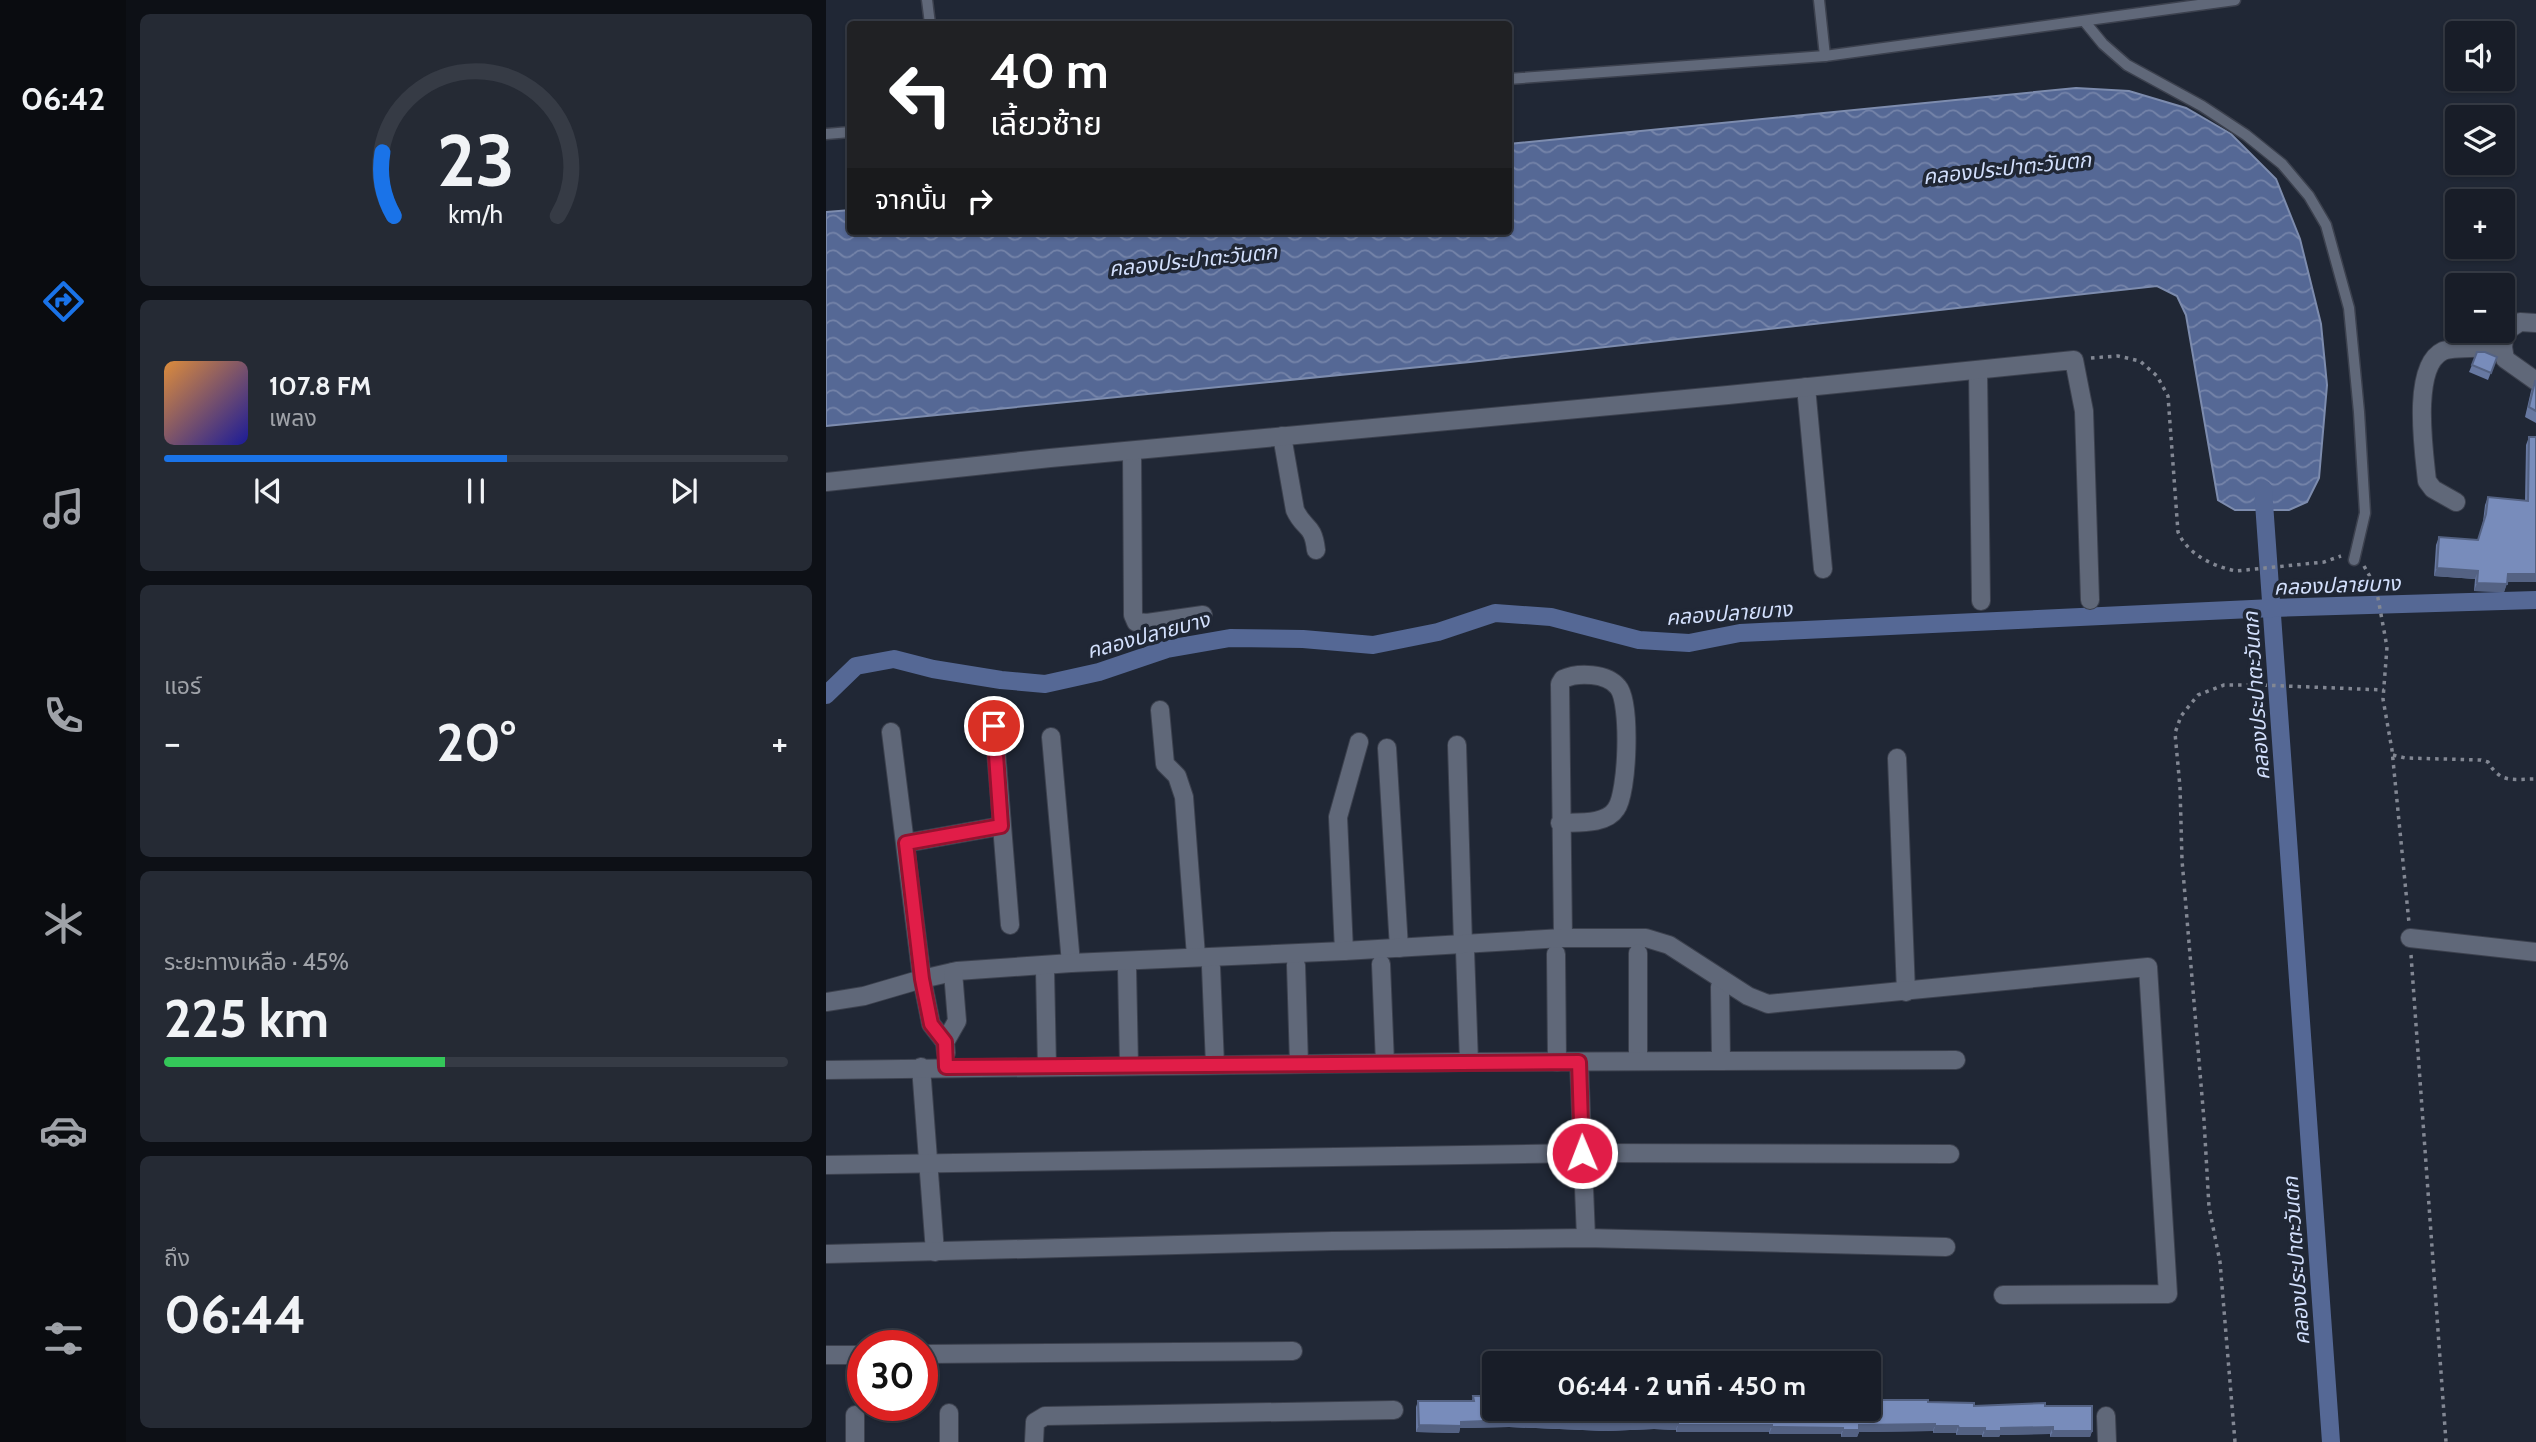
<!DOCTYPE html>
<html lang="th">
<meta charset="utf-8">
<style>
:root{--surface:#181d28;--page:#252a34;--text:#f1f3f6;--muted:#9fa2a8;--line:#363b45;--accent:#1a73e8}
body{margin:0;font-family:Cabin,"Noto Sans Thai",sans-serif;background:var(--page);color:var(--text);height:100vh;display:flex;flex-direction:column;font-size:26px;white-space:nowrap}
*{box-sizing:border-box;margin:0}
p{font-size:23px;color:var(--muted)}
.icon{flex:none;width:38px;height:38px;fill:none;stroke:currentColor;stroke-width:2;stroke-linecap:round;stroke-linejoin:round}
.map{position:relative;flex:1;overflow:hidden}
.panel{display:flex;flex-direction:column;gap:14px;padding:14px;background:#0d1016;width:700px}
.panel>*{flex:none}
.top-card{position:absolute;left:21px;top:21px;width:665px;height:214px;border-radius:7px;box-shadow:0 2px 5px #0004,0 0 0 2px var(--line);background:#202124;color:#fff;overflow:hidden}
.fabs{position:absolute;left:1619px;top:21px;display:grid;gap:14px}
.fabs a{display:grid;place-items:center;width:70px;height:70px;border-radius:7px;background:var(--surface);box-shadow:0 2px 5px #0004,0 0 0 2px var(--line);font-size:35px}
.speed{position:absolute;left:21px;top:1330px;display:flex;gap:14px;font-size:35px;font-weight:700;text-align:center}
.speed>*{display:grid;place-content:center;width:91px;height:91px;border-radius:50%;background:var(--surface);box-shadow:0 2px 5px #0004,0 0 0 2px var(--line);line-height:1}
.speed .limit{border:10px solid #d22;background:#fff;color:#111}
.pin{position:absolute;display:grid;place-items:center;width:60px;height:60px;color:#fff;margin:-30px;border:4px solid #fff;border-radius:50%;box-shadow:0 2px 7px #0007}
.me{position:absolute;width:77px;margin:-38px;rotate:359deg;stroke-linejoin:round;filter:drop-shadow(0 0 5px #0008)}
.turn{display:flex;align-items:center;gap:24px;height:147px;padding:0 28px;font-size:32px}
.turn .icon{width:91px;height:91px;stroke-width:2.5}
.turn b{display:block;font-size:49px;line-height:60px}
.then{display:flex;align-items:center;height:66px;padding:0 28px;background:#0003;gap:14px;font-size:26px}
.big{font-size:52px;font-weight:800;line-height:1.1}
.panel .widget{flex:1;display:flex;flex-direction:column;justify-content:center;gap:10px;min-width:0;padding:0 24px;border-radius:10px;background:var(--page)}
.panel .dial{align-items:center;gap:0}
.dial svg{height:182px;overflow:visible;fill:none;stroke:var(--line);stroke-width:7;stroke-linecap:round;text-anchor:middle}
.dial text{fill:var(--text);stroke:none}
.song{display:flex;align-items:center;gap:21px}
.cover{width:84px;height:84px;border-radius:10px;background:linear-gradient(135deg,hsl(30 70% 55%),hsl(240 70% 35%))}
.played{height:7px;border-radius:4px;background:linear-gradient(90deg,var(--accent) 55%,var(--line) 55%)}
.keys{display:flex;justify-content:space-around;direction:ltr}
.heat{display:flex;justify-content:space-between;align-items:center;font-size:38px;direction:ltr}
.charge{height:10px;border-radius:5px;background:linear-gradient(90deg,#34c759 45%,var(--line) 0)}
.trip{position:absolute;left:656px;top:1351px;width:399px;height:70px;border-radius:7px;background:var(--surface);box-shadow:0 2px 5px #0004,0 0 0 2px var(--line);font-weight:800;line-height:70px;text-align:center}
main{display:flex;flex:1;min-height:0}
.dock{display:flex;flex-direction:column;width:126px;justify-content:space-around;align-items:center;background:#0a0c10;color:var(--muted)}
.dock .icon{width:49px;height:49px}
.dock .selected{color:var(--accent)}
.dock b{font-size:32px;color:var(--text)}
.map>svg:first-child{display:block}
.water{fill:url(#water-waves);stroke:#7d8cae;stroke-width:2}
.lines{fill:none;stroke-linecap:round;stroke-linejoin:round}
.canal{stroke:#556895;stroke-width:18}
.service-casing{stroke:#3c414e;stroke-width:13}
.minor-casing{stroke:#3c414e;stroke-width:20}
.tertiary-casing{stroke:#3c414e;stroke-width:20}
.path{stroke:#828793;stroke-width:3.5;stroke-dasharray:3.5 5;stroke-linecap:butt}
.service{stroke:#606879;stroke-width:10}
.minor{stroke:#606879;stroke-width:18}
.tertiary{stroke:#606879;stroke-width:18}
.wall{fill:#6778a1}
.shaded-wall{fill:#546283}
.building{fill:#788cbb;stroke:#546283;stroke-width:2}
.route-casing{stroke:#92132f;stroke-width:18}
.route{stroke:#e11d48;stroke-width:12}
.labels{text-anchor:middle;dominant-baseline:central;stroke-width:7;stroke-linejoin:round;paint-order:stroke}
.water-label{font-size:21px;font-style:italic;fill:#d2dffc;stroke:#202735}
</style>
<main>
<nav class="dock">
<b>06:42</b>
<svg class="icon selected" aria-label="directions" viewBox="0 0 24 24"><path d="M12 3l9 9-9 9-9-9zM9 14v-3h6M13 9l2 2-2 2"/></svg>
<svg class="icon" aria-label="music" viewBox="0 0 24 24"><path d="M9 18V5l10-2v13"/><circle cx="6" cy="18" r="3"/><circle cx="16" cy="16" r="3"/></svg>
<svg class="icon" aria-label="phone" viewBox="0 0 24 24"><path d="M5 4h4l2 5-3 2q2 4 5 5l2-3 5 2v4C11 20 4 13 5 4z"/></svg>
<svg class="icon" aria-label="climate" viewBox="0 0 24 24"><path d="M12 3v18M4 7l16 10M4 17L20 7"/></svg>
<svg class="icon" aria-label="car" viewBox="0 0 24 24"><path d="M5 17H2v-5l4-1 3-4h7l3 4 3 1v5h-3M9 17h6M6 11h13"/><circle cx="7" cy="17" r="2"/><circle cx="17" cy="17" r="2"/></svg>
<svg class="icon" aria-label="filters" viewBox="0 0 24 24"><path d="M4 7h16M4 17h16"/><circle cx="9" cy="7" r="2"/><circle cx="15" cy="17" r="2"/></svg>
</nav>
<section class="panel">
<div class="widget dial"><svg viewBox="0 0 100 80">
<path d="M14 69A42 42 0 1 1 86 69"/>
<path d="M14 69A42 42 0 0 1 9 41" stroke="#1a73e8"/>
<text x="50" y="56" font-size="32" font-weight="700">23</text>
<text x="50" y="72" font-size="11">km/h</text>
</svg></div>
<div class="widget">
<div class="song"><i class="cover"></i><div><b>107.8 FM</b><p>เพลง</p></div></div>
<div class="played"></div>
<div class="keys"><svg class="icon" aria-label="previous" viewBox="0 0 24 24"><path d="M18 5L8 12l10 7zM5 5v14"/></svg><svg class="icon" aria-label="pause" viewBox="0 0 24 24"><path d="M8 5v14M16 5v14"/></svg><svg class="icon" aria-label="next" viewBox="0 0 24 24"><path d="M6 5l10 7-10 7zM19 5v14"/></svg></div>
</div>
<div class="widget"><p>แอร์</p>
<div class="heat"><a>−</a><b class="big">20°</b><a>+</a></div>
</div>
<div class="widget"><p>ระยะทางเหลือ · 45%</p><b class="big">225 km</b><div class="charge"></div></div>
<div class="widget"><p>ถึง</p><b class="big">06:44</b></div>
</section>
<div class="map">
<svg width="1710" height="1442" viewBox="0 0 1710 1442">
<defs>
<pattern id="water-waves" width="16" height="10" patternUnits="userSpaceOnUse" patternTransform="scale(1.75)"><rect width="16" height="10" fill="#556895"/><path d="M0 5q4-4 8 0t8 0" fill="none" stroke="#7584a9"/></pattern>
</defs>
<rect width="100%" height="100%" fill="#202735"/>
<path class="water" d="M1250,88L1303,91L1360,108L1405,134L1450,179L1474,239L1495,324L1501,385L1493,478L1481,502L1463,510H1409L1392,500L1360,315L1351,296L1331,286L644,362L0,426V212L24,210V231H682L683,144Z"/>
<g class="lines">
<g class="canal">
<path d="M1437,489L1505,1442"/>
<path d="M0,695L30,666L68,659L107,669L175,680L219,684L273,672L341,649L404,638L477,639L547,645L612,632L669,613L725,617L813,640L863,643L914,633L1447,608L1710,600"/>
</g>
<defs>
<g id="service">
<path d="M101,0L104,24"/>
<path d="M993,0L999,56"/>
<path d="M1259,22L1277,44L1301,65L1376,106L1420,135L1456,164L1483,196L1500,225L1523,308L1533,412L1539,513L1528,560"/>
<path d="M682,79L999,56L1409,0"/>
<path d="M0,134L24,132"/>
</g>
<g id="minor">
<path d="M1152,370L1155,601"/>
<path d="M980,387L997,569"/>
<path d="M456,436L469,510C478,530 487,523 490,550"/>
<path d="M306,451L307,615L310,622L321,623L377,615"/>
<path d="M0,482L224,458L902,395L1248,360L1258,411L1264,600"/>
<path d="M1630,502L1607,489L1601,481C1598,452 1585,366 1617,351C1626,347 1664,348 1677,347"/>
<path d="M334,710L339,764L351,776L358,797L370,956"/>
<path d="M168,726L184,925"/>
<path d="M65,732L96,979L105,1024L119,1042"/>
<path d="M225,737L245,963"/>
<path d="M631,745L637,944"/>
<path d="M561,748L573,948"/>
<path d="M1071,758L1080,992"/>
<path d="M734,823C751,822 780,825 790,809C802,793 805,702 792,687C781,673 752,672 737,679L734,684L737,938"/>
<path d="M80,843L175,826"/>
<path d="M1584,938L1710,952"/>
<path d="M639,950L643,1062"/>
<path d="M518,951L512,817L533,742"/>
<path d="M730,954L731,1062"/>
<path d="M555,964L559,1063"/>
<path d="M470,965L473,1064"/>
<path d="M385,967L389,1065"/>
<path d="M301,968L303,1065"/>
<path d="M219,970L221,1067"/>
<path d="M894,987L895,1060"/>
<path d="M0,1002L38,996L96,979L131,971L245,963L518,951L737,938H820L843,945L922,996L942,1004L1322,967L1342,1294L1177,1295"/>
<path d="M120,1053L119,1042L131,1021L127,972"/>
<path d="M812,1061V953"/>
<path d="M753,1062L760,1238"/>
<path d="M95,1067L109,1252"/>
<path d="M0,1070L643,1062L1130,1060"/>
<path d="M0,1165L756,1153L1124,1154"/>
<path d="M0,1254L507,1241L760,1238L1120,1247"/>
<path d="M96,1354L467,1351"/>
<path d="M0,1355H37"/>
<path d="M123,1413V1442"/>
<path d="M29,1415V1442"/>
<path d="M1280,1416L1281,1442"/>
<path d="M208,1442L209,1422L219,1416L568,1410"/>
</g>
<path id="tertiary" d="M1710,323L1694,322L1679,332L1677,347L1679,359L1710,381"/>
</defs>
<use href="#service" class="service-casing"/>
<use href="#minor" class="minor-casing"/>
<use href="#tertiary" class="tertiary-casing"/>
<g class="path">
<path d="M1265,358L1292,356L1314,361L1331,376L1342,396L1352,532C1362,555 1387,566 1410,571L1498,562L1515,556"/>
<path d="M1538,566L1547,582L1552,598L1561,647L1557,699L1566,750L1583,923"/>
<path d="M1567,755L1579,758L1655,760L1662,762C1675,784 1687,779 1710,779"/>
<path d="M1585,955L1620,1442"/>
<path d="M1409,1442L1394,1262L1383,1207L1378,1120L1356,860L1354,787L1349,733L1355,716L1372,695L1398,685H1435L1558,690"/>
</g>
<use href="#service" class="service"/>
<use href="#minor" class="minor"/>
<use href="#tertiary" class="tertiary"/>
</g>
<g class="wall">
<path d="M1671,357L1662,380L1643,372L1646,365Z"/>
<path d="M1709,381H1710V423L1699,417L1705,391Z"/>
<path d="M1703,437H1710V582H1681L1678,592L1648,591L1649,579L1608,576L1610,545L1613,537L1652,540L1657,522L1659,505L1662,497L1699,501L1700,445Z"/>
<path d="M647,1396L1043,1409L1102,1402L1148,1406H1219L1266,1431L1264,1437H1224V1434L1174,1435L1173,1437H1156V1435H1130V1433H1107V1431L1033,1432L1031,1437H1015V1434H943V1432H850V1430L828,1429L780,1431L683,1427L634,1428L633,1433L590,1432V1407L592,1401H646Z"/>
</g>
<g class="shaded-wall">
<path d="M1611,568L1652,571L1649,579L1608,576Z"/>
<path d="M1682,574H1710V582H1679Z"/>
<path d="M1651,583L1681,584L1678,592L1648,591Z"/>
<path d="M685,1420L831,1422L852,1423L850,1430L828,1429L780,1431L683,1427L634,1428L633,1433L590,1432L593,1425L635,1422Z"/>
<path d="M1109,1424L1107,1431L1033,1432L1031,1437H1015L1017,1430L1033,1425Z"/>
<path d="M852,1425H946L943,1432H850Z"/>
<path d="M1109,1426H1132L1130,1433H1107Z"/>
<path d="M946,1427L1017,1428L1015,1434H943Z"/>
<path d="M1227,1427L1224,1434L1174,1435L1173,1437H1156L1159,1431L1175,1428Z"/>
<path d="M1133,1428H1159L1156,1435H1130Z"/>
<path d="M1227,1431H1266L1264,1437H1224Z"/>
</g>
<g class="building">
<path d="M1651,352H1659L1671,357L1665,373L1646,365Z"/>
<path d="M1709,381H1710V411L1703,407Z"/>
<path d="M1703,437H1710V574H1682L1681,584L1651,583L1652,571L1611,568L1613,537L1652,540L1660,514L1662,497L1702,501Z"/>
<path d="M670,1358L750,1359V1363H670Z"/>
<path d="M647,1396H668V1409H1043V1400H1102V1402L1148,1403V1406L1219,1403V1406H1266V1431H1227V1427L1175,1428V1431H1159V1428H1133L1132,1426H1109V1424L1033,1425V1430H1017V1428L946,1427V1425H852V1423L831,1422L782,1424L685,1420L635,1422V1426L593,1425L592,1401H648Z"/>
</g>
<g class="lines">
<defs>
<path id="route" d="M168,726L175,826L80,843L96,979L105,1024L119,1042L120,1067L753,1062L756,1153"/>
</defs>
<use href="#route" class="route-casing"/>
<use href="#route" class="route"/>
</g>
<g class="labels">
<g class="water-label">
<text transform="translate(1181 168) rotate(-6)">คลองประปาตะวันตก</text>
<text transform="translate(367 260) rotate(-6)">คลองประปาตะวันตก</text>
<text transform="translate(1511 585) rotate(-2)">คลองปลายบาง</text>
<text transform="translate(903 613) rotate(-4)">คลองปลายบาง</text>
<text transform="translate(322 635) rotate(-15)">คลองปลายบาง</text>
<text transform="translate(1430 696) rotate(-94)">คลองประปาตะวันตก</text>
<text transform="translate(1470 1261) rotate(-94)">คลองประปาตะวันตก</text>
</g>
</g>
</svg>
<div class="fabs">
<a><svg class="icon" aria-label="sound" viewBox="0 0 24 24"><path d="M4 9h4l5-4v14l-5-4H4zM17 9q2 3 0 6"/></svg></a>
<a><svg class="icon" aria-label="layers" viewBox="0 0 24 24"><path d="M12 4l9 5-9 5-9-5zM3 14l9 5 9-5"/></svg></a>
<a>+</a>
<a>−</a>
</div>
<div class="speed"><div class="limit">30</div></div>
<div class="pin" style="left:168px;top:726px;background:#d93025"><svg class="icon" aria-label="arrive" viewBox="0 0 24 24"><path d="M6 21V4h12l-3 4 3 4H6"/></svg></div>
<svg class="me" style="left:756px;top:1153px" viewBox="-20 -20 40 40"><circle r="17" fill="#e11d48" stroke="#fff" stroke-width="3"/><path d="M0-11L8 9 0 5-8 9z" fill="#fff"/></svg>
<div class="trip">06:44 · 2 นาที · 450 m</div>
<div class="top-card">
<div class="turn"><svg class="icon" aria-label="left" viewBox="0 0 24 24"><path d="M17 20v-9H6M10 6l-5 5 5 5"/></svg><div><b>40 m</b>เลี้ยวซ้าย</div></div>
<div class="then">จากนั้น<svg class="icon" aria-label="right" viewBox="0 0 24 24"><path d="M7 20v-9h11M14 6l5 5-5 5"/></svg></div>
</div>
</div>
</main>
